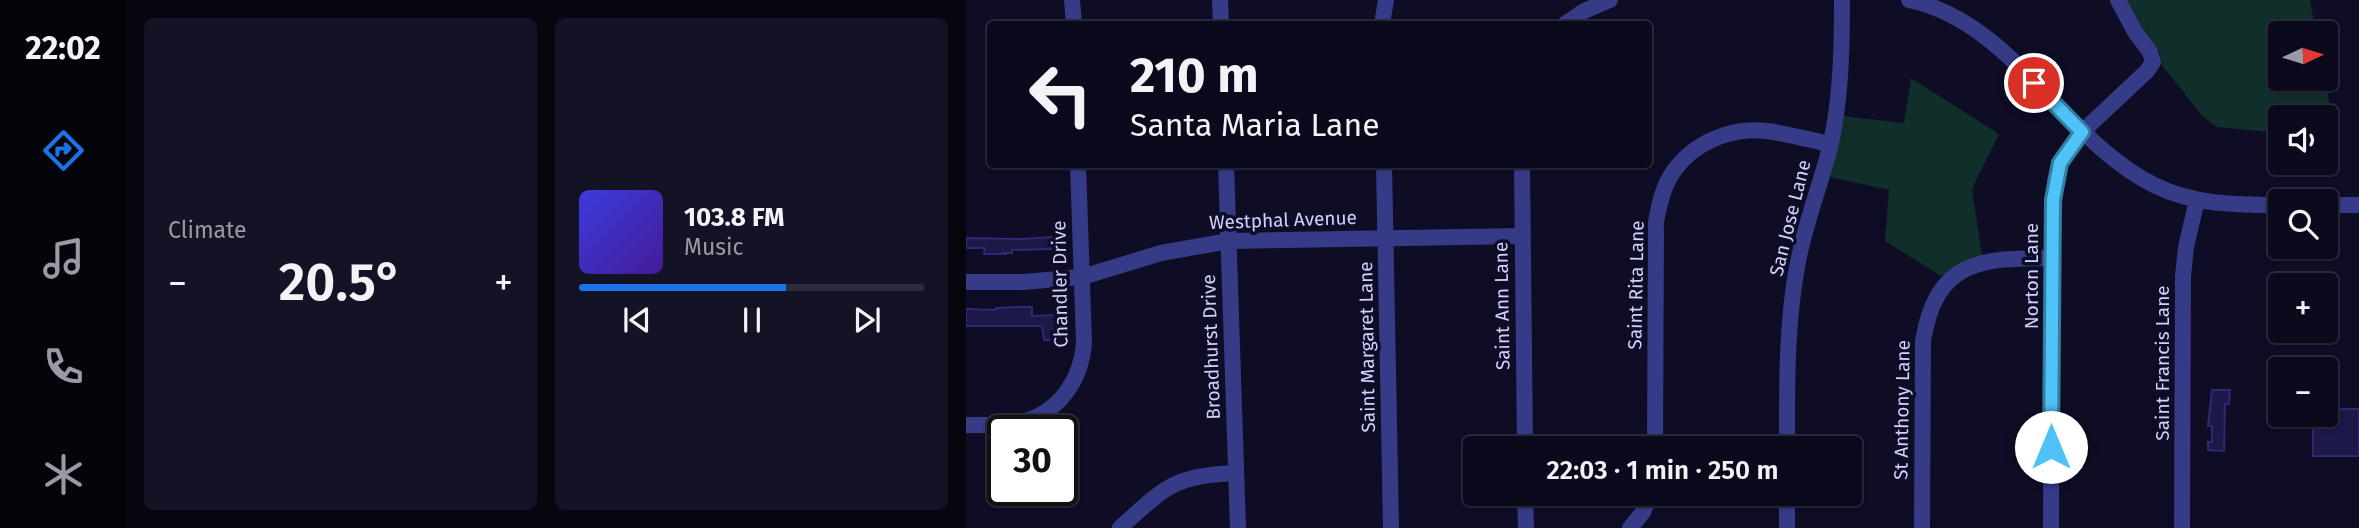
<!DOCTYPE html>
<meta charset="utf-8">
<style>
:root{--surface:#0a0a1c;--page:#131325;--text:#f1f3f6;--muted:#999aa3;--line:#2a2b3b;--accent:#1a73e8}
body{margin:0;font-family:"Fira Sans",sans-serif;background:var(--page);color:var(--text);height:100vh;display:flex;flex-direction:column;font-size:26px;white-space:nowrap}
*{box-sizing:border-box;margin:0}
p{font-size:23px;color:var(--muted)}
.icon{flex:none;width:38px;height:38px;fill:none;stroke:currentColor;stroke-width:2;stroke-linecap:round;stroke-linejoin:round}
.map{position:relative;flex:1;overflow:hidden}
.details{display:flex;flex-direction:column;gap:18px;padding:18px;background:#06060f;width:840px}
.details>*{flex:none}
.banner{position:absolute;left:21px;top:21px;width:665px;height:147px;border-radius:7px;box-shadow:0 2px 5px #0004,0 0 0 2px var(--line);background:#0a0a1c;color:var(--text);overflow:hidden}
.needle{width:46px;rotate:86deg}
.controls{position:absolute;left:1302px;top:21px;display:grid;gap:14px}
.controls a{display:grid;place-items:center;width:70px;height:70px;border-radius:7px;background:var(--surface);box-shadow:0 2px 5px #0004,0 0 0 2px var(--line);font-size:35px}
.speed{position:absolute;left:21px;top:415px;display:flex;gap:14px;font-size:35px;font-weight:700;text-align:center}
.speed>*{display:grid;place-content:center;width:91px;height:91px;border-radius:50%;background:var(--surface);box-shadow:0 2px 5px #0004,0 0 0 2px var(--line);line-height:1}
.speed .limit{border:4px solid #111;border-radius:10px;background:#fff;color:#111}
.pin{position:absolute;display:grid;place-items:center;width:60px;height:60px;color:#fff;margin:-30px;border:4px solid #fff;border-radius:50%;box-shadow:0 2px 7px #0007}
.me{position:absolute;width:77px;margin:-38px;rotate:0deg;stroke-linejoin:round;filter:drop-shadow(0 0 5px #0008)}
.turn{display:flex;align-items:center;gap:24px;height:147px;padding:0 28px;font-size:32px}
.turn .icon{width:91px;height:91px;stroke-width:2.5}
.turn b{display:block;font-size:49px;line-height:60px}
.big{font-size:52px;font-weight:600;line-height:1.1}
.details .widget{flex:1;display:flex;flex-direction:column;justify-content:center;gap:10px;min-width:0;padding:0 24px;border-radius:10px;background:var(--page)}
.song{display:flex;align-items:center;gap:21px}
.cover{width:84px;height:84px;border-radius:10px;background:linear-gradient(135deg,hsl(240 70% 55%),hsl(260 70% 35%))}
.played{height:7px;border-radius:4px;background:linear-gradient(90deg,var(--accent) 60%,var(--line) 60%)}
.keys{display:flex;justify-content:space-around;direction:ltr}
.heat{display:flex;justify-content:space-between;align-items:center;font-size:38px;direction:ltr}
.details .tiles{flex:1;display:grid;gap:18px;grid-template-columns:repeat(2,1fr)}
.trip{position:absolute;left:497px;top:436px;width:399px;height:70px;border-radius:7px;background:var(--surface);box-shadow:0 2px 5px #0004,0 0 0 2px var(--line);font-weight:600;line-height:70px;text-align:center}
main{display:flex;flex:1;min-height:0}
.menu{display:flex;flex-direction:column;width:126px;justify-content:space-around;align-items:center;background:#04040b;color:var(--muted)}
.menu .icon{width:49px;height:49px}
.menu .on{color:var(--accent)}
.menu b{font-size:32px;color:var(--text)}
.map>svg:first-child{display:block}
.green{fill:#102f2b}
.building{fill:#1c1847;stroke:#2f2875;stroke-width:2}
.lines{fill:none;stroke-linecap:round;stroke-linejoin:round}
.minor{stroke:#353b87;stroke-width:16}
.route-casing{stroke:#337fa1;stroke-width:18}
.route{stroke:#4fc3f7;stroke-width:12}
.labels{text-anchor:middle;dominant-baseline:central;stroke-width:7;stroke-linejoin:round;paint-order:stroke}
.street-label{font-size:19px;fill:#d1d1ff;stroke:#0e0d25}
</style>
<main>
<nav class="menu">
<b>22:02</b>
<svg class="icon on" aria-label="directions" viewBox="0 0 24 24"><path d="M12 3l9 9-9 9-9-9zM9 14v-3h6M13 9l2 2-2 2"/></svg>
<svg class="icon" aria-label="music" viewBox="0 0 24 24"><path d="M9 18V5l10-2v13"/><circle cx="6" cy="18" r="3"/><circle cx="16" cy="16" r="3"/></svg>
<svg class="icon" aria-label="phone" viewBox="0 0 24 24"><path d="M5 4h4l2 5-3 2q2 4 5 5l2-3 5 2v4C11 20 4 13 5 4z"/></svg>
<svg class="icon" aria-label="climate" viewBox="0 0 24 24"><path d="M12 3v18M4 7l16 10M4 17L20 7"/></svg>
</nav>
<section class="details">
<div class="tiles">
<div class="widget"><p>Climate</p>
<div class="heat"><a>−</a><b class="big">20.5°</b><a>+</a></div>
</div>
<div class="widget">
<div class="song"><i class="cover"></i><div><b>103.8 FM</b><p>Music</p></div></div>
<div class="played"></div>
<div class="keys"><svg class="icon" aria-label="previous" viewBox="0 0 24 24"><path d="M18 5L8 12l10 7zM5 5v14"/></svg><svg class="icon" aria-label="pause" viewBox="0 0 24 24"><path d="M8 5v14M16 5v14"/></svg><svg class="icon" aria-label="next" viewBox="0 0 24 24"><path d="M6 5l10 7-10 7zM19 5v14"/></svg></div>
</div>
</div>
</section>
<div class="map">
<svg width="1393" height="528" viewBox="0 0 1393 528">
<rect width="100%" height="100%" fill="#0e0d25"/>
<g class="green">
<path d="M1159,0H1344L1350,33H1314V79H1359L1369,135H1360V117H1314V133L1251,127L1236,116L1196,65L1193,51L1173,25Z"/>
<path d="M945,78L1033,134L1006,189L1016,256L975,276L919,241L923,190L864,177L877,116L938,123Z"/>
</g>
<g class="building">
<path d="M85,237V249L46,250V253H38L39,254H18L19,248H0V238L56,239Z"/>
<path d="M55,307H66V316L92,315L93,335L91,334V340H78L76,326H0V309L30,310V308Z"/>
<path d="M1246,390H1264L1263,404H1259L1258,451L1242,450V442H1246V426H1242Z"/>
<path d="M1360,409H1393V456H1347V415H1360Z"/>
</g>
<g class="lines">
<g class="minor">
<path d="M106,0L108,24"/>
<path d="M254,0L255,24"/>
<path d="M943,0C1047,22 1096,139 1188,185C1228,205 1271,205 1314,205"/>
<path d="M416,24L420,0"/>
<path d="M599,24L618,11L644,0"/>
<path d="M260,164L272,528"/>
<path d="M418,164L425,528"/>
<path d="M556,164L559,448"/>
<path d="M1360,205H1393"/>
<path d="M0,282H57L116,277L195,253L263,241L556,236"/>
<path d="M0,425C18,425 37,426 55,422C93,413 115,380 118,343L112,164"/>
<path d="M689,448L690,222C693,205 697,186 707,172C728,142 765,127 801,131C822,134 844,140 864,144"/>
<path d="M821,448C821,387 820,327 831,267C838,225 855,185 865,143C875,96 876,48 876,0"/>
<path d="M559,494L560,528"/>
<path d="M154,528C198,488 208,475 270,473"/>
<path d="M664,528L677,512L685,494"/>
<path d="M821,528V494"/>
<path d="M956,528L957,341C970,260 1015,258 1086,258"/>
<path d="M1085,528L1086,258L1089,181L1094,163L1116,132L1181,71L1187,62L1184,52L1169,32L1152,0"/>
<path d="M1216,528L1217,276L1220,247L1231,200"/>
</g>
</g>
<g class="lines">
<defs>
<path id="route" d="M1068,83L1116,132L1094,163L1087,200L1085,447"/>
</defs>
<use href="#route" class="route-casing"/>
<use href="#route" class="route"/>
</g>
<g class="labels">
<g class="street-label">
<text transform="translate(824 218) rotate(-76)">San Jose Lane</text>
<text transform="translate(317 220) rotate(-2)">Westphal Avenue</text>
<text transform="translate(1065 276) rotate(-90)">Norton Lane</text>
<text transform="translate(94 284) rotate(-91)">Chandler Drive</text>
<text transform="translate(670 285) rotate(-89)">Saint Rita Lane</text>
<text transform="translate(536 306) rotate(-91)">Saint Ann Lane</text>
<text transform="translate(245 347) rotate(-92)">Broadhurst Drive</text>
<text transform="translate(401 347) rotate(-91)">Saint Margaret Lane</text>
<text transform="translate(1196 363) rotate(-90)">Saint Francis Lane</text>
<text transform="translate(936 410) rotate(-89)">St Anthony Lane</text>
</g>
</g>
</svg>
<div class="controls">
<a><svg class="needle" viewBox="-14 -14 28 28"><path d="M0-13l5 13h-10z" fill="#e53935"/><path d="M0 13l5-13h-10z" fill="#999aa3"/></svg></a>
<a><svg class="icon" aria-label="sound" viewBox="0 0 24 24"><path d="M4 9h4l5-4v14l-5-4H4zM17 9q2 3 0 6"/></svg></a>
<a><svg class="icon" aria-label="search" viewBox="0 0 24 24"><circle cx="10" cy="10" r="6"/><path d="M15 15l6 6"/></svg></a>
<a>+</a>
<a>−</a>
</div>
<div class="speed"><div class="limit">30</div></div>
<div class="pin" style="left:1068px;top:83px;background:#d93025"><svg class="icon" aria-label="arrive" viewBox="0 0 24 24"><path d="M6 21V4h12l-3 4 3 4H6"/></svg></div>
<svg class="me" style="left:1085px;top:447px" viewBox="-20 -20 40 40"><circle r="19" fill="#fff"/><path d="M0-13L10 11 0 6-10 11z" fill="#4fc3f7"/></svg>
<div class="trip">22:03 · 1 min · 250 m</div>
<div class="banner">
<div class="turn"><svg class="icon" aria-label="left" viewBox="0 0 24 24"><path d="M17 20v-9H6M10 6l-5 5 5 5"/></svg><div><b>210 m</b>Santa Maria Lane</div></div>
</div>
</div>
</main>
